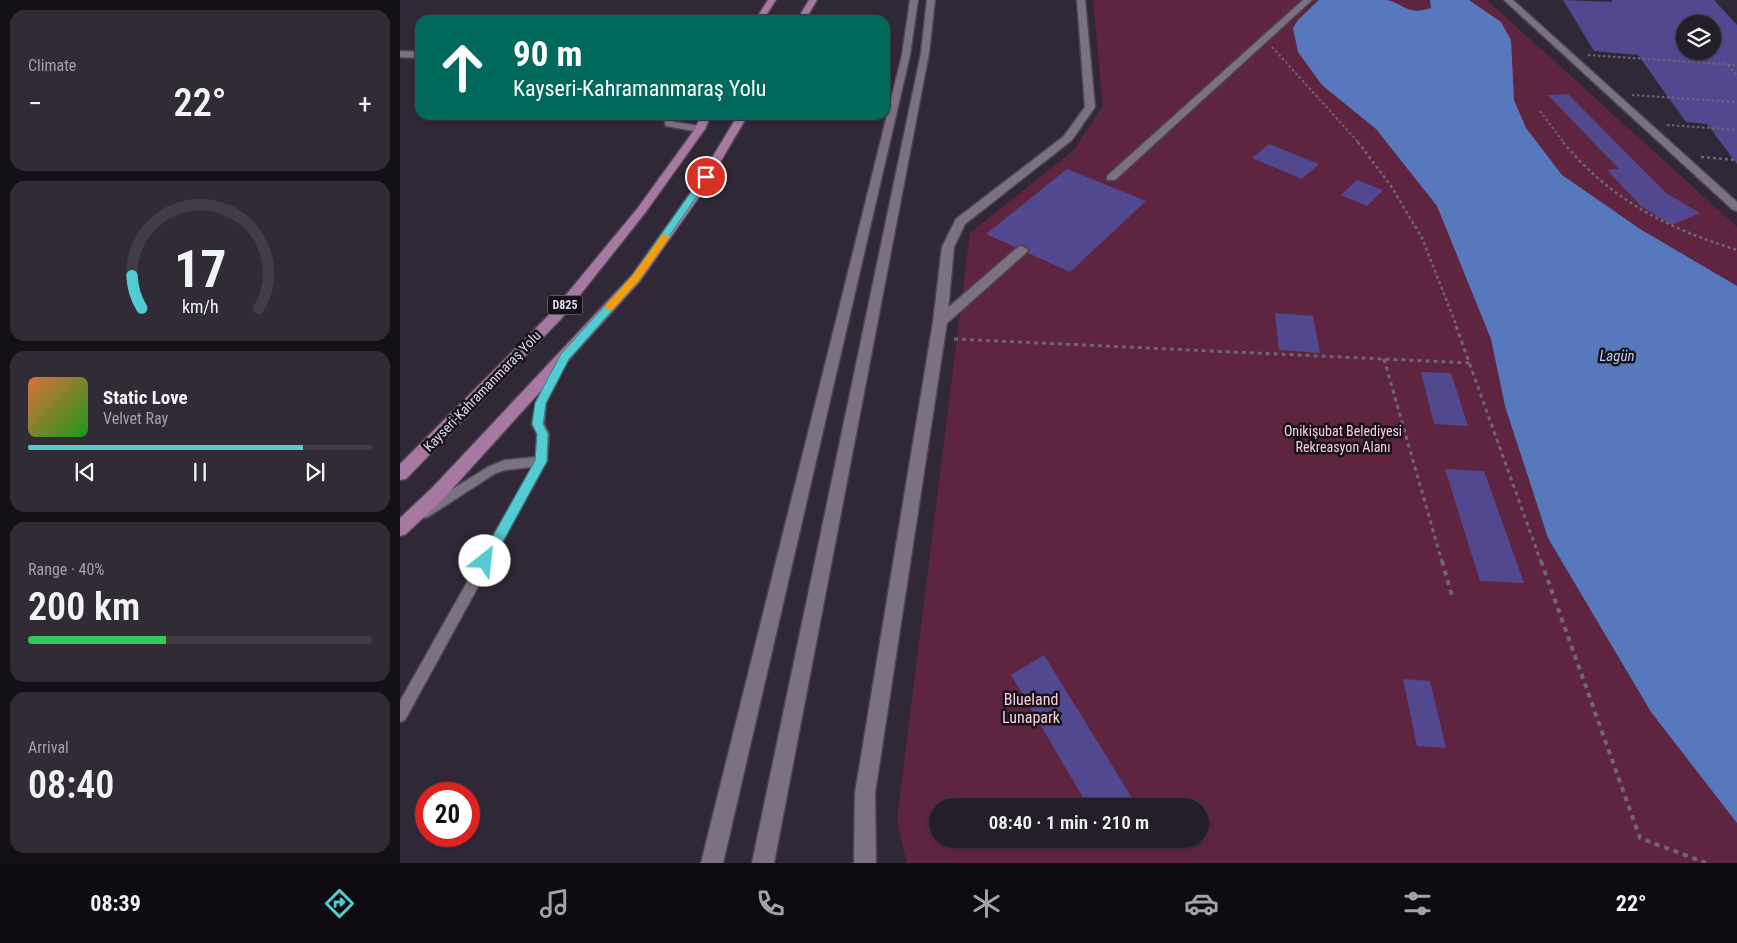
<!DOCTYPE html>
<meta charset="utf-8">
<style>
:root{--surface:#241e29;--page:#302b35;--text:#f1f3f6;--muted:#a3a2a8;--line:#413c46;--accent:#52ccd0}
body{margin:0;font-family:"Roboto Condensed",sans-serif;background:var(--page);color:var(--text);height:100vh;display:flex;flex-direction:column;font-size:19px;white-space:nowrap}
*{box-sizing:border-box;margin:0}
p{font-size:16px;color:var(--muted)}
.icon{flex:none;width:28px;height:28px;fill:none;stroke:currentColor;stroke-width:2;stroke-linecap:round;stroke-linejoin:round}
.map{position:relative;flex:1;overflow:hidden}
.drawer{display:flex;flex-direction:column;gap:10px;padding:10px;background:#141017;width:400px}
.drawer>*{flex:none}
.banner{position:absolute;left:15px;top:15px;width:475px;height:105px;border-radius:15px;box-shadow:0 1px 4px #0004,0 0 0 1px var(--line);background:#00695c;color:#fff;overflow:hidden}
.controls{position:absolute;left:1276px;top:15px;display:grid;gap:10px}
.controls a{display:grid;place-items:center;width:45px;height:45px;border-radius:50%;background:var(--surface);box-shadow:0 1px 4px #0004,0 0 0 1px var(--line);font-size:25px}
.speed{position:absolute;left:15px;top:782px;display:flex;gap:10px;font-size:25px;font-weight:700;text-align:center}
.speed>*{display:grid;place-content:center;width:65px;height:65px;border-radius:50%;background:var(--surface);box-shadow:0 1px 4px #0004,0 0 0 1px var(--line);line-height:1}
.speed .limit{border:8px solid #d22;background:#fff;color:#111}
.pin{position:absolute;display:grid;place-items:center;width:42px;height:42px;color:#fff;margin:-21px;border:2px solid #fff;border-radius:50%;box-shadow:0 1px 5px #0007}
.me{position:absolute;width:55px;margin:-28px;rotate:29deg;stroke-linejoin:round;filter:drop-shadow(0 0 4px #0008)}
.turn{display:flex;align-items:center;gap:18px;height:105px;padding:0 15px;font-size:22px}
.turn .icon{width:65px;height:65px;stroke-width:2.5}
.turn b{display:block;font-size:35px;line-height:42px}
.big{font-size:38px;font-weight:600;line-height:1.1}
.drawer .widget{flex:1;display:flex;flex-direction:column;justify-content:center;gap:8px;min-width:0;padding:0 18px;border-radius:15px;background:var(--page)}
.drawer .dial{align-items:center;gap:0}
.dial svg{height:130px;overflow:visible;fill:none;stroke:var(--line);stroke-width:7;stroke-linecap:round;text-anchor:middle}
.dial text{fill:var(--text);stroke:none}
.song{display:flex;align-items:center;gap:15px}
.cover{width:60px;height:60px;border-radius:8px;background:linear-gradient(135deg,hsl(20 70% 55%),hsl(120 70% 35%))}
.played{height:5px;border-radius:2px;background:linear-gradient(90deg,var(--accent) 80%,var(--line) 80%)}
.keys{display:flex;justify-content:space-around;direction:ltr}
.heat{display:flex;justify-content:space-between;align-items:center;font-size:28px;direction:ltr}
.charge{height:8px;border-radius:4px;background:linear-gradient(90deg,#34c759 40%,var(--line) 0)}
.trip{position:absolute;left:529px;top:798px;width:280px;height:50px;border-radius:25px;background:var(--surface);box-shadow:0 1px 4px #0004,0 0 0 1px var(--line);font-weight:600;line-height:50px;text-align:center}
.dock{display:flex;height:80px;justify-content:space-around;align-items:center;background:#0e0c10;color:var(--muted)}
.dock .icon{width:35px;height:35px}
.dock .on{color:var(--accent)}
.dock b{font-size:22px;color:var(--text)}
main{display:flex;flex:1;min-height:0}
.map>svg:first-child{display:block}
.green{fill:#5f2540;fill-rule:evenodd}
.water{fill:#5878bd}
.building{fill:#52488f;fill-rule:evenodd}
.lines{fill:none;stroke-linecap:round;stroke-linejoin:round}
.service-casing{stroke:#4c4551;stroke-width:3}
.pedestrian-casing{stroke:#4c4551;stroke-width:3}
.minor-casing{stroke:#4c4551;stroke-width:3}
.tertiary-casing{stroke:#4c4551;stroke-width:3}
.trunk-casing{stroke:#4c4551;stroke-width:3}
.path-far3{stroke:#6d6673;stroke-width:2;stroke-dasharray:2.5 2.5;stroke-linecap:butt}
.path-far2{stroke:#6d6673;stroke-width:2.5;stroke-dasharray:3 3;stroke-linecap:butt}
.path-far1{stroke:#6d6673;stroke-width:3;stroke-dasharray:4 4;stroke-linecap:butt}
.path{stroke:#6d6673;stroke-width:4;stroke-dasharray:5 5;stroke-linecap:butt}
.service{fill:#7b7183;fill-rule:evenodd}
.pedestrian{fill:#7b7183;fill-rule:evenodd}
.minor{fill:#7b7183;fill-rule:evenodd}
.tertiary{fill:#7b7183;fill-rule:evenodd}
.trunk{fill:#a678a2;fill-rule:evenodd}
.route{fill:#52ccd0;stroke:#358587}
.slow{fill:#f59e0b}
.labels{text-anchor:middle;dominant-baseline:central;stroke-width:5;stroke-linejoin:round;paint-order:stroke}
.shield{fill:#161219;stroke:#a39ea7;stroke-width:1}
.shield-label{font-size:12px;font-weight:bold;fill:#dfdae4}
.street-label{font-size:14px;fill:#dfdae4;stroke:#161219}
.park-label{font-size:14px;fill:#fbccde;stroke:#161219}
.water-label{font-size:15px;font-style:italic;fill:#bacdf3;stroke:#161219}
.near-park-label{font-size:16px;fill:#fbccde;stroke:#161219}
</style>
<main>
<section class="drawer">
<div class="widget"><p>Climate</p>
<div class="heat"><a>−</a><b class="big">22°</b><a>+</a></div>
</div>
<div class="widget dial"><svg viewBox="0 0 100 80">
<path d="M14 69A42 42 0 1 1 86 69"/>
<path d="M14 69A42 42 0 0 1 8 49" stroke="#52ccd0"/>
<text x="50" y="56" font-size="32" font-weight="700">17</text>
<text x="50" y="72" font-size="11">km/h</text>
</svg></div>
<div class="widget">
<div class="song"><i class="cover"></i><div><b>Static Love</b><p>Velvet Ray</p></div></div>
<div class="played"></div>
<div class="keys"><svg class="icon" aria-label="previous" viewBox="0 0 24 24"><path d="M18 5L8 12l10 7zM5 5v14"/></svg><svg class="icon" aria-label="pause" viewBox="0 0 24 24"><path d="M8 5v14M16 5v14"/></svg><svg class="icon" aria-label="next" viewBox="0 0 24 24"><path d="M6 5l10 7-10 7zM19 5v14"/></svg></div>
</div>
<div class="widget"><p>Range · 40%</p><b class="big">200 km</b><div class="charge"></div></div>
<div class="widget"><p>Arrival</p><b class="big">08:40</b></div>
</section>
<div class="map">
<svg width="1337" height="863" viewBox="0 0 1337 863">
<rect width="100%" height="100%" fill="#302837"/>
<path class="green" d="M693,0H1087L1337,227V863H507L497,820L570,233L674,150L703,106ZM538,806H800V839H538Z"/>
<path class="water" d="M919,0C935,0 972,0 987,0C1005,4 1007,16 1031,8L1030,0H1069L1101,22L1111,40L1114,100L1126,128L1162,175L1240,229L1337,286V823L1251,712L1148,538L1105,406L1091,339L1037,206L976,129L922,85L898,52L893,28L898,20Z"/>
<g class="building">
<path d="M1163,0L1212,2V0H1314L1337,25V164L1307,124L1286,122L1238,55L1194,51ZM1285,24H1312V51H1285Z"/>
<path d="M1168,94L1266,193L1300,213L1272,225L1241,206L1207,170L1219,169L1148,95Z"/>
<path d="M869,144L919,164L902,179L852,158Z"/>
<path d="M667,169L746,201L670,272L628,253L630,250L623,244L615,247L586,234Z"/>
<path d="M957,180L983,190L967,206L941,195Z"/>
<path d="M875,313L913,316L920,353L879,350Z"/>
<path d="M1021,372L1051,373L1068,426L1034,424Z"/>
<path d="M1045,469L1084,471L1124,583L1080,581Z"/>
<path d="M644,655L737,806H688L611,675Z"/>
<path d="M1003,679L1030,681L1046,748L1017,746Z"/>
</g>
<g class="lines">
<defs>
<path id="service" d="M162,358L167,362L146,403L144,424L149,434L147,461L5,720L0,722V701L132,467L106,470L96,473L28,517L24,518L20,517L18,513L20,509L88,467L105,460L136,457L137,434L132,424L136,403L158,359Z"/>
<g id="pedestrian">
<path d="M903,0H912L715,180H707V176Z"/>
<path d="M622,246L628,250L626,253L545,325H535L533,322L535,319L618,247Z"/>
</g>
<g id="minor">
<path d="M677,0H685L695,107L672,140L565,224L554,247L547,322L475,793L476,863H454L455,793L533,322L542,247L556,219L664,136L685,107Z"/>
<path d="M1104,0H1113L1337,202V211L1333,210Z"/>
<path d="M0,51L20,52V58L0,57Z"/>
<path d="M263,115H273L275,122L300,126L305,129L300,132L266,126Z"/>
</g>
<g id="tertiary">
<path d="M510,0H518L510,55L323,863H301L502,55Z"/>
<path d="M527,0H535L529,53L374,863H352L521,53Z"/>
</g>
<g id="trunk">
<path d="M368,0H376L363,20H355Z"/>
<path d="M409,0H417L405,20H397Z"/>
<path d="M301,115H311L305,129L245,213L161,319L6,479L0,480V464L151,313L237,209L295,129Z"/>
<path d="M338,115H348L302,193L240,281L44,498L6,534L0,536V518L32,488L232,275L291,192Z"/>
</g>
</defs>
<use href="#service" class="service-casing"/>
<use href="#pedestrian" class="pedestrian-casing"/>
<use href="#minor" class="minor-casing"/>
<use href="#tertiary" class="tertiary-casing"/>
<use href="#trunk" class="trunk-casing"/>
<g class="path-far3">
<path d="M872,47L959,143"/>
<path d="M1188,55L1337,65"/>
<path d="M1328,65L1337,76"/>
<path d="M1232,95L1337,102"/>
<path d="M1140,111L1164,143"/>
<path d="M1267,125L1337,130"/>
</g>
<g class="path-far2">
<path d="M958,142L991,186L1022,238L1057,327"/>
<path d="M1163,142C1209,199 1269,229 1337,250"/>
<path d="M1301,157L1337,160"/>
</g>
<g class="path-far1">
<path d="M1056,326L1141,562"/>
<path d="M554,339L1070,363"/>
<path d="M984,359L1042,562"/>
</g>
<g class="path">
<path d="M1042,561L1053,599"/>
<path d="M1141,561L1240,838L1306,863"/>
</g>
<use href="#service" class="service"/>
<use href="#pedestrian" class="pedestrian"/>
<use href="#minor" class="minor"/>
<use href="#tertiary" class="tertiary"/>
<use href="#trunk" class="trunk"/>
</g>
<path class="route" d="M303,175L310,177L239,280L169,359L146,403L143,424L148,434L147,461L90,565H81L79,561L81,557L135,461L137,434L132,424L135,403L161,354L232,276Z"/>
<path class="slow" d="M263,234L270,236L239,280L213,309H206V305L232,276Z"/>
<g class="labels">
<rect class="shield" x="147.5" y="295.5" width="35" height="19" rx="4"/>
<g class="shield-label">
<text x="165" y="305">D825</text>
</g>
<g class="street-label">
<text transform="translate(82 391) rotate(-46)">Kayseri-Kahramanmaraş Yolu</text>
</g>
<g class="park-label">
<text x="943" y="431">Onikişubat Belediyesi<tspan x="943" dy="16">Rekreasyon Alanı</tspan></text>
</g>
<g class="water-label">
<text x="1217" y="356">Lagün</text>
</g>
<g class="near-park-label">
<text x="631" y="699">Blueland<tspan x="631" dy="18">Lunapark</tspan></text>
</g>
</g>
</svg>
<div class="controls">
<a><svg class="icon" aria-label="layers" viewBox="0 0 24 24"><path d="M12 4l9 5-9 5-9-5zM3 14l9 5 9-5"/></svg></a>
</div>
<div class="speed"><div class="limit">20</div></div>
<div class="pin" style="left:306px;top:177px;background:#d93025"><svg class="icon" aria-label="arrive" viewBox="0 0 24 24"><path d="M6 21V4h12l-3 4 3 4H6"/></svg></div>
<svg class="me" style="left:85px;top:561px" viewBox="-20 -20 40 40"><circle r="19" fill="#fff"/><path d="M0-13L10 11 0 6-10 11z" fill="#52ccd0"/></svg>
<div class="trip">08:40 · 1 min · 210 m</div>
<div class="banner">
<div class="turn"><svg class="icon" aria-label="ahead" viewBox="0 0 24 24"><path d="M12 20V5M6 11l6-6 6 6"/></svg><div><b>90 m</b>Kayseri-Kahramanmaraş Yolu</div></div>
</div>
</div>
</main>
<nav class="dock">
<b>08:39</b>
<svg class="icon on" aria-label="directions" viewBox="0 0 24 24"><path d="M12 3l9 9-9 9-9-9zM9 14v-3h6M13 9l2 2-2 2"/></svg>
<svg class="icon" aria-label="music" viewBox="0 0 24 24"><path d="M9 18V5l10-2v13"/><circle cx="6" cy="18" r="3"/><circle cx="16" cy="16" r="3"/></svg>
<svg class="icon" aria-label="phone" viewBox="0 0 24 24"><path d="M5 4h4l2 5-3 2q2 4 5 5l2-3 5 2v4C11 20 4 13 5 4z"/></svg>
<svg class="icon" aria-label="climate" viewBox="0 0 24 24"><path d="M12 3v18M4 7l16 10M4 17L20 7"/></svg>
<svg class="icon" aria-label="car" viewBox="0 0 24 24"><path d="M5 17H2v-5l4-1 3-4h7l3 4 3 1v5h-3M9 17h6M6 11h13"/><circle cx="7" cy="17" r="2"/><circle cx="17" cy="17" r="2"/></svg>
<svg class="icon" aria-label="filters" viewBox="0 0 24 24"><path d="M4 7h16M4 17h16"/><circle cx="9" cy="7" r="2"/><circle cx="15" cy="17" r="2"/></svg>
<b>22°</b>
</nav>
